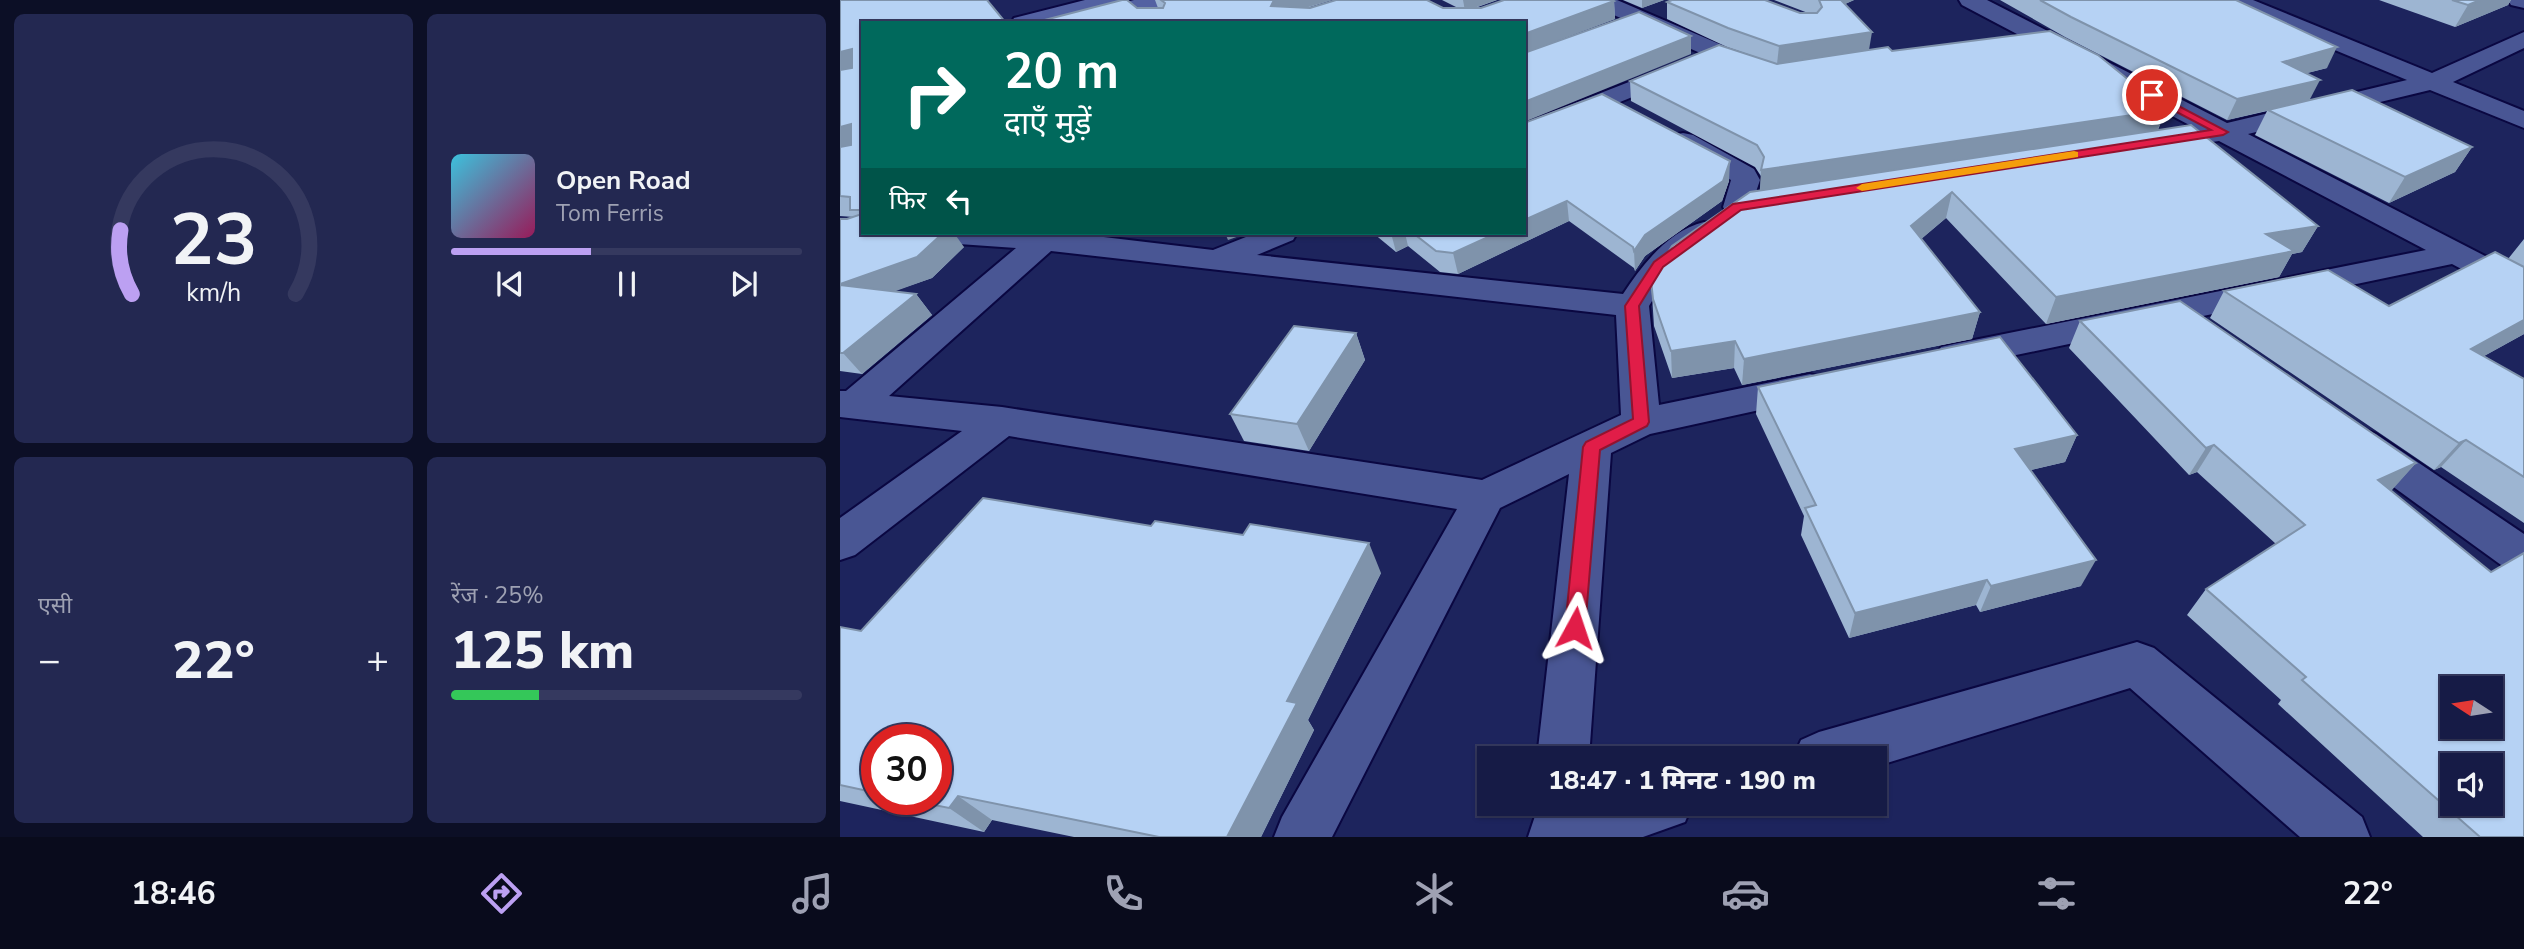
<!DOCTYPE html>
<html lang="hi">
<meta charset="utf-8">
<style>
:root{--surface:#161b46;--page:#232851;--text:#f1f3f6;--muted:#9ea1b3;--line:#35395f;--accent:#bca0f2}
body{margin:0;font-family:"Nunito Sans","Noto Sans Devanagari",sans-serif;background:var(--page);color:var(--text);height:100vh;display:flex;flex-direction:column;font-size:26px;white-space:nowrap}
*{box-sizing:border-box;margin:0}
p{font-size:23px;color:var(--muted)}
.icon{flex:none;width:38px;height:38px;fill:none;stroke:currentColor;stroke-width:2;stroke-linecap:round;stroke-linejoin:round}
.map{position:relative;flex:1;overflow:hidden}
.drawer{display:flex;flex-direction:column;gap:14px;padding:14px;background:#0c0f26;width:840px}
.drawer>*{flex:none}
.hud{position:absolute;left:21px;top:21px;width:665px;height:214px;border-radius:0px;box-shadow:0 2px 5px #0004,0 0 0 2px var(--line);background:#00695c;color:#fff;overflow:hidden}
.needle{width:46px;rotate:282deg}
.controls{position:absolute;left:1600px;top:676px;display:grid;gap:14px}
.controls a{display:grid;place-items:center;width:63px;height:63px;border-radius:0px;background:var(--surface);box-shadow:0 2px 5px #0004,0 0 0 2px var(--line);font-size:35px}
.speed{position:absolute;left:21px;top:724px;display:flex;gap:14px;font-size:35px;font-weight:700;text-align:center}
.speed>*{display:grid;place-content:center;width:91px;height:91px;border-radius:50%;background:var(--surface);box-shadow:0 2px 5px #0004,0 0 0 2px var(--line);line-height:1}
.speed .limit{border:10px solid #d22;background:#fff;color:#111}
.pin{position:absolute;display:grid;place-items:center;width:60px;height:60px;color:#fff;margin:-30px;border:4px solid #fff;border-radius:50%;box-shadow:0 2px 7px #0007}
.me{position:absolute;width:77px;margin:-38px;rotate:5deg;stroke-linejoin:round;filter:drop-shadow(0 0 5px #0008)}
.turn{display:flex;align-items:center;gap:24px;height:147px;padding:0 28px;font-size:32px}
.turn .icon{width:91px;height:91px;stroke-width:2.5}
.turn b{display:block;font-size:49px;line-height:60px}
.then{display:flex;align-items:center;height:66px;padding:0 28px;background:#0003;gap:14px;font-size:26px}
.big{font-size:52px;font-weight:800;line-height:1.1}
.drawer .widget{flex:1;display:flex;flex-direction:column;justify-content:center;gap:10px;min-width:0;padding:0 24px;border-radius:10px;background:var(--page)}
.drawer .dial{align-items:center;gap:0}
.dial svg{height:182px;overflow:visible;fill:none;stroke:var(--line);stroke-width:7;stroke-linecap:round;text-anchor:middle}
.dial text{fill:var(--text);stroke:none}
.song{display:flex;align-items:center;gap:21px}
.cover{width:84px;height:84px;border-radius:10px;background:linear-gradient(135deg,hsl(190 70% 55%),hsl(330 70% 35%))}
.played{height:7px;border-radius:4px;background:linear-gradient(90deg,var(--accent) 40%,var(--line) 40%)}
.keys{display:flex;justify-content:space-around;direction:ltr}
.heat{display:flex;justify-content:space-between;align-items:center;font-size:38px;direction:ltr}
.charge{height:10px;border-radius:5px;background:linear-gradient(90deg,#34c759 25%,var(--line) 0)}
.drawer .tiles{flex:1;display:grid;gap:14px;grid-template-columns:repeat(2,1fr)}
.trip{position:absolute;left:637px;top:746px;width:410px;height:70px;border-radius:0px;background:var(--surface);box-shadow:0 2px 5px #0004,0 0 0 2px var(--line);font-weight:800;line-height:70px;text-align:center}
.tab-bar{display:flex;height:112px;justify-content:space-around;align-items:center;background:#090b1c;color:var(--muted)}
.tab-bar .icon{width:49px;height:49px}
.tab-bar .on{color:var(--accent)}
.tab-bar b{font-size:32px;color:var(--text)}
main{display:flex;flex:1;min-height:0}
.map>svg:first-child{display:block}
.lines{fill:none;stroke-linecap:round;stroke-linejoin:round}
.minor-casing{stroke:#0a0741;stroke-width:4}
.secondary-casing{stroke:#0a0741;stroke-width:4}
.minor{fill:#495694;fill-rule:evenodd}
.secondary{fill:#5361a2;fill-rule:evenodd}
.wall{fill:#9db5d2;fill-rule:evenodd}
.shaded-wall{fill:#7f93ab}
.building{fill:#b6d2f4;stroke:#7f93ab;stroke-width:2;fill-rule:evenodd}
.route{fill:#e11d48;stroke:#92132f;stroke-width:2}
.slow{fill:#f59e0b}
</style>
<main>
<section class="drawer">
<div class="tiles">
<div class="widget dial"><svg viewBox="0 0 100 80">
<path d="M14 69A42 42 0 1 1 86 69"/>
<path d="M14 69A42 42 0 0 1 9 41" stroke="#bca0f2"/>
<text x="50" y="56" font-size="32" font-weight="700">23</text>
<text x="50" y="72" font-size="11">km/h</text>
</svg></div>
<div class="widget">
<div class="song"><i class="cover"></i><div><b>Open Road</b><p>Tom Ferris</p></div></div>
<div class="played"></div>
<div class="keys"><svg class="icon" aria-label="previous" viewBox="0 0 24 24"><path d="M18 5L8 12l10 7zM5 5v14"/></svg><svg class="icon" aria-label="pause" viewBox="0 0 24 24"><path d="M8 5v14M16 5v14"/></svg><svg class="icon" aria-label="next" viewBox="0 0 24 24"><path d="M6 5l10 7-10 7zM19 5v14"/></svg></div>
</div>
<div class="widget"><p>एसी</p>
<div class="heat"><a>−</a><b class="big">22°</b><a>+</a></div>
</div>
<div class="widget"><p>रेंज · 25%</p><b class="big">125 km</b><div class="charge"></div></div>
</div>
</section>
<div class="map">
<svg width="1684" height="837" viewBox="0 0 1684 837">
<rect width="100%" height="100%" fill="#1d245d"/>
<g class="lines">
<defs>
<g id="minor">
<path d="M748,0H777L926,64L929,69L926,74L917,76L908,74L751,5Z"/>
<path d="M1119,0H1147L1387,123L1567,80L1386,5L1383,0H1413L1592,73L1684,32V48L1613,82L1684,111V128L1590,90L1408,134L1684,276V299L1672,296L1612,264L1114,368L1101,365L1096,356L1101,347L1114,344L1586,250L1379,141L1310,151L1300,149L1296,143L1300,137L1355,128L1122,5Z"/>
<path d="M1668,0H1684V8L1671,5Z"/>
<path d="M840,62L849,64L852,69L849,74L684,141V123Z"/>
<path d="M843,133L853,135L914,169L920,180L909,213L898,216L887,213L883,207L891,180L833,147L829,141L833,135Z"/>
<path d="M864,222L875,224L879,231L875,238L830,271L809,306L819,405L970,374L983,378L989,387L983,396L810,434L771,453L749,758H697L729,474L660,508L492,837H434L442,817L617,509L169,436L15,555L0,560V518L122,431L0,417V391H6L176,248L90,242L79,240L75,233H230L373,250L416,233H457L453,240L417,255L783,294C802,265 828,231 864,222ZM211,251L776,315L781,415L642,480L162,407L49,396Z"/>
<path d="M1522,429L1536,434L1684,534V575L1668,570L1508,454L1502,444L1508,434Z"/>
<path d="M1297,642L1314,648L1522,817L1530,837H1460L1290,688L1034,767V758H953L961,740L979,732Z"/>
<path d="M732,803H853L845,822L803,837H688L695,816Z"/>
</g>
<path id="secondary" d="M245,0H282L279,4L294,0H330L327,5L259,23H238L236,19L239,15L209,23H171L174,18Z"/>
</defs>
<use href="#minor" class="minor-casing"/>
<use href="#secondary" class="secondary-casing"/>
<use href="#minor" class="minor"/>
<use href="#secondary" class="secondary"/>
</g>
<g class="wall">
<path d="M0,0H147L23,233L124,247L92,278L54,291L76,294L92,315L22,374L0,371V219H7L14,217L0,216Z"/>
<path d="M315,0H492L467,8H618L602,0H657L635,8L774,1L775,19L684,53V23L297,8H318Z"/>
<path d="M783,0H824L802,8Z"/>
<path d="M934,0H1014L1005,4L1029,50L1052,51L1326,110L1318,130L1478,226L1462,252L1452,254L1439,277L1206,324L1106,218L1081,239L1140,312L1132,339L902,385L894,368L832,378L814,326L811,280L920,190L921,176L915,167L791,101L790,81L937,64L887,47L827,19V2L968,13Z"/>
<path d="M1160,0H1385L1487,68L1467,73L1470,100L1632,147L1615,172L1549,203L1415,135L1427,111L1387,120L1225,37Z"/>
<path d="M1539,0H1671L1668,5L1615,27Z"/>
<path d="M684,123L889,181L882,201L805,256L795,271L794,268L729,221L618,274L600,272L568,246L556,252L533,233H684Z"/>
<path d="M1684,239V334L1644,356L1684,379V523L1601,467L1594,470L1370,318L1384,291L1549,306L1668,259Z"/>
<path d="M1240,321L1576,463L1551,490L1684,837H1583L1438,704L1441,700L1347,615L1366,589L1436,544L1357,472L1349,475L1229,348Z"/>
<path d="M516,333L525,360L469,451L404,441L390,414Z"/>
<path d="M918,387L1237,435L1225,462L1191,470L1241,586L1140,612L1136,605L1009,638L961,535L964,516L916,414Z"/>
<path d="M541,573L468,720L474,730L421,837H234L152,820L144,832L0,801V627L21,631ZM37,740L96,800H37Z"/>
</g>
<g class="shaded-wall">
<path d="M434,0H492L441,15L431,6Z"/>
<path d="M623,0H657L625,11Z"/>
<path d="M802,0H824L802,8Z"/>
<path d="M993,0H1014L992,10Z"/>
<path d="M1640,0H1671L1668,5L1615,27L1628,5Z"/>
<path d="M774,1L775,19L684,53V34Z"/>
<path d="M1032,32L1029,50L937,64L939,46Z"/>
<path d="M851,36V54L684,122V102Z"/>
<path d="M1497,47L1487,68L1432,82L1443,62Z"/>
<path d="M12,49L23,65L0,73V52Z"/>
<path d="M1480,80L1469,101L1387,120L1397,99Z"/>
<path d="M1326,110L1317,131L920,192L921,170Z"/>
<path d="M11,124L23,141L0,150V127Z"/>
<path d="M1632,147L1615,172L1549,203L1565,177Z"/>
<path d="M890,161L889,181L882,201L805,256L795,271L794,251L805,235Z"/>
<path d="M1112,192L1106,218L1066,252L1071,226Z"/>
<path d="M727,201L729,221L618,274L613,253L657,233H684V220Z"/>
<path d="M1478,226L1462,252L1452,254L1439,277L1206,324L1216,297L1426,234Z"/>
<path d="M103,233H114L124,247L92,278L14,306L0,289V284Z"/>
<path d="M385,233H408L388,240Z"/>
<path d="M551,233H565L568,246L556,252Z"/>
<path d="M76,294L92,315L22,374L3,353Z"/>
<path d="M1140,312L1132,339L902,385L904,359Z"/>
<path d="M1684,320V334L1608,376L1631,349Z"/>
<path d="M516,333L525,360L469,451L457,424Z"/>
<path d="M895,341L894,368L832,378L831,351Z"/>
<path d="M1237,435L1225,462L1165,476L1175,449Z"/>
<path d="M1626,440L1601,467L1594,470L1619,443Z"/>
<path d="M1374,445L1357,472L1349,475L1366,448Z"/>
<path d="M1576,463L1552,490L1515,507L1538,480Z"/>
<path d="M529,543L541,573L468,720L474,730L421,837H387L447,701Z"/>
<path d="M1256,560L1241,586L1140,612L1151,586Z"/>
<path d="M1147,580L1136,605L1009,638L1015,613Z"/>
<path d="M118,796L152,820L144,832L109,808Z"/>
</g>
<g class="building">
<path d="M0,0H147L166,23H23V233H103L77,257L0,284V219H7L22,214L20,210H10V197L0,196V147L11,145V124L0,127V70L12,68V49L0,52Z"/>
<path d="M282,0H287L297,8H323L325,3L321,0H434L431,6L470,8L496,0H587L603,8H641L664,0H772L774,1L684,34V23H193Z"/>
<path d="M832,0H925L960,13H977L982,7L979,0H1001L1032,32L939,46L888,28L827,2Z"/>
<path d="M1200,0H1396L1497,47L1443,62L1480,80L1397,99L1231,17Z"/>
<path d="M1612,0H1640L1628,5Z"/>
<path d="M799,12L851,36L684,102V53Z"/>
<path d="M1210,31L1258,55L1326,110L921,170L924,157L917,145L790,81L879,45L937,64L1048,47L1052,51Z"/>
<path d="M1512,90L1632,147L1565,177L1428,110Z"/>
<path d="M762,94L890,161L883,181L805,235L794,251L793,247L727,201L684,220V123Z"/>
<path d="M1351,125L1478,226L1426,234L1454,251L1216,297L1112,192L1071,226L1140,312L904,359L895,341L831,351L813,299L811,280L832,246L910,192Z"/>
<path d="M573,233H657L613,253L596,251Z"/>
<path d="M1655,252L1684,267V320L1631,349L1684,379V477L1626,440L1619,443L1384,291L1488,270L1549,306Z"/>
<path d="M0,285L76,294L3,353H0Z"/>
<path d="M1340,301L1576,463L1538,480L1651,572L1684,553V837H1640L1462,680L1466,677L1366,589L1465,525L1374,445L1366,448L1240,321ZM1612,688H1650V726H1612ZM1612,765H1650V803H1612Z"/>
<path d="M454,326L516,333L457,424L390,414Z"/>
<path d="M1160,337L1237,435L1175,449L1256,560L1151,586L1147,580L1015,613L965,508L976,505L918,387Z"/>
<path d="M143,498L311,526L315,521L403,535L410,524L529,543L447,701L457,703L387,837H319L118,796L109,808L69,800H96V740H37V793L0,785V627L21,631Z"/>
</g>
<path class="route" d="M1312,92L1388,132L1383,135L901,210L823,267L799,306L809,422L807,426L760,450L745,628L742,634L735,637L728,634L725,628L743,447L746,442L793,419L785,306L814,262L893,204L1371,130L1308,97L1307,95Z"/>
<path class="slow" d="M1234,151L1238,152V157L1022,191L1016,188L1022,184Z"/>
</svg>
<div class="controls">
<a><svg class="needle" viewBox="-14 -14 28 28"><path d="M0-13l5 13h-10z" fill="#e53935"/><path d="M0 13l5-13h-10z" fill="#9ea1b3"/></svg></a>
<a><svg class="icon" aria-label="sound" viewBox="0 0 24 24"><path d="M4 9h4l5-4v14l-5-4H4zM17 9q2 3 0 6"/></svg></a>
</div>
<div class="speed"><div class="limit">30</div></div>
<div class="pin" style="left:1312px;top:95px;background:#d93025"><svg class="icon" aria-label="arrive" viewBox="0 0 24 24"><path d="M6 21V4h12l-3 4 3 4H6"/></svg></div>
<svg class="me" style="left:735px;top:628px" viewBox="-20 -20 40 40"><path d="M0-17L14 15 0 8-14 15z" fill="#e11d48" stroke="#fff" stroke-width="4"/></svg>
<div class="trip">18:47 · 1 मिनट · 190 m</div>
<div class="hud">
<div class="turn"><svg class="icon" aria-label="right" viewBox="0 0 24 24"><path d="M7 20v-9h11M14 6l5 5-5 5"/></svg><div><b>20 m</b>दाएँ मुड़ें</div></div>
<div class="then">फिर<svg class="icon" aria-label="left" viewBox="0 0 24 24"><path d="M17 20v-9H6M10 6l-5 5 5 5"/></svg></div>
</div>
</div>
</main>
<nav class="tab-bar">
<b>18:46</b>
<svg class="icon on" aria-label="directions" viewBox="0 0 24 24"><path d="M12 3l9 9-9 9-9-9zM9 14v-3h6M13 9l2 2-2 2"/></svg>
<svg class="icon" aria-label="music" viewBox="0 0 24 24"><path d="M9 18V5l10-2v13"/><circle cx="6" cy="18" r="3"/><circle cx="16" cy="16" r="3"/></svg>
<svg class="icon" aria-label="phone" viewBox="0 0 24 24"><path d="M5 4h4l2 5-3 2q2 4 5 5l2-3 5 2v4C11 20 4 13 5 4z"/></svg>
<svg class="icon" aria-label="climate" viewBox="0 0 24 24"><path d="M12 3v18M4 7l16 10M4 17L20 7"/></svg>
<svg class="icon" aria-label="car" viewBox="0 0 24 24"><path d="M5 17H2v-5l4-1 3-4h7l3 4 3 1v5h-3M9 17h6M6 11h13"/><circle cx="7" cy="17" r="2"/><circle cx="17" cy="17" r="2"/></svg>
<svg class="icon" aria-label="filters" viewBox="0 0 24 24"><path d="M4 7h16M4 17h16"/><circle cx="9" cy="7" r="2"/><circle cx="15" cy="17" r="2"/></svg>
<b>22°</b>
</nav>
